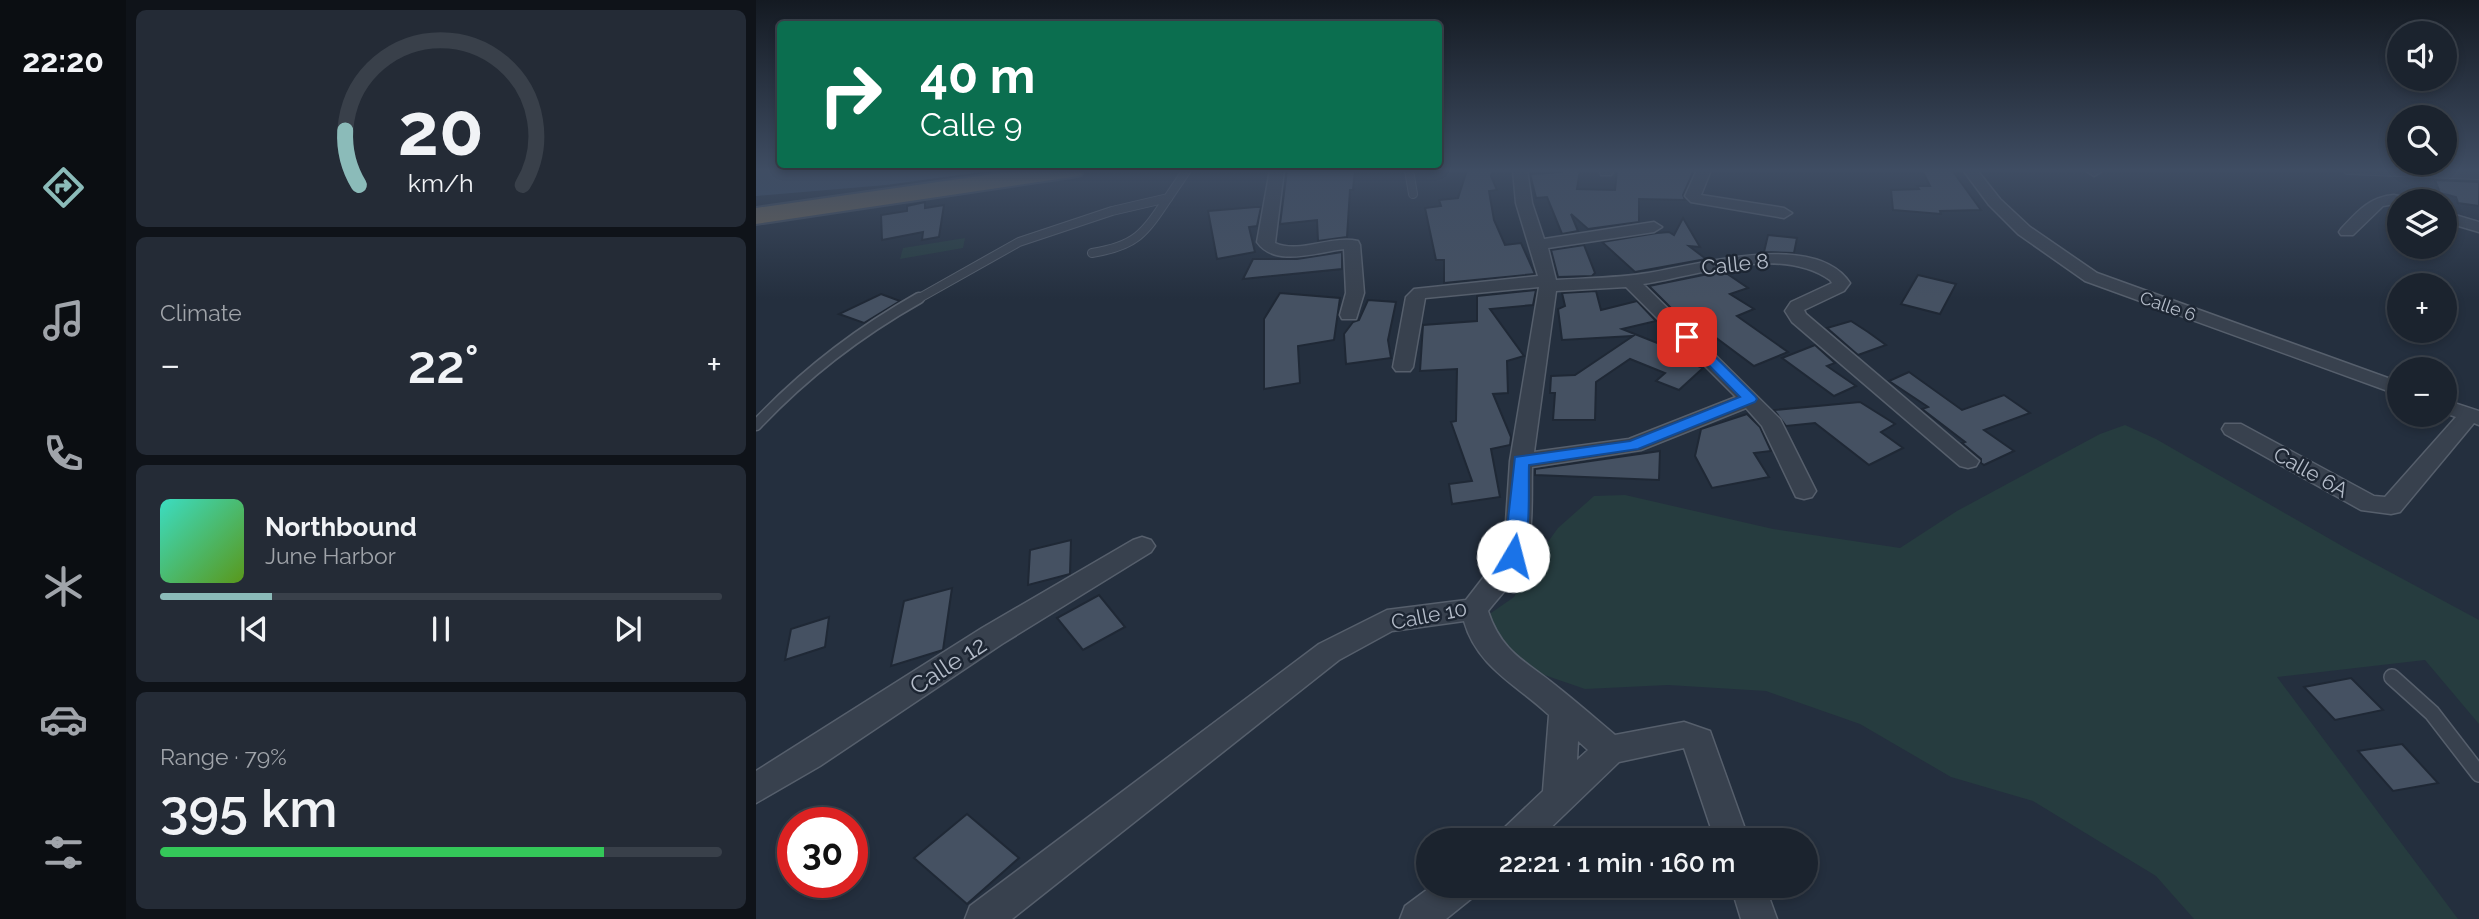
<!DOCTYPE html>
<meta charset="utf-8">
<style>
:root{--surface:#1b232e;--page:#242b36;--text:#f1f3f6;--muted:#a0a4aa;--line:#39404a;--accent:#8bbbb9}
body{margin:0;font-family:Raleway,sans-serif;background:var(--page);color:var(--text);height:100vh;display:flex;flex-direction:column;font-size:26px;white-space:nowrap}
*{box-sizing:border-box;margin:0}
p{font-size:23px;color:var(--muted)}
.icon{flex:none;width:38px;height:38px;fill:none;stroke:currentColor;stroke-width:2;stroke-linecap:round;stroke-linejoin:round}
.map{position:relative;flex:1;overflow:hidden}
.side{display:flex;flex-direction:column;gap:10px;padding:10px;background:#0f1319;width:630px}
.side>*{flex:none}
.hud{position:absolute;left:21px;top:21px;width:665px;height:147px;border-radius:7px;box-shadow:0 4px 10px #0003,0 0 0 2px var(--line);background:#0b6e4f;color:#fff;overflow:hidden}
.fabs{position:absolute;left:1631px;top:21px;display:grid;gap:14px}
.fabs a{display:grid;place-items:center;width:70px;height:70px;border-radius:50%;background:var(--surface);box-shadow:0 4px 10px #0003,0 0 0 2px var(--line);font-size:35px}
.speed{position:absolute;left:21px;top:807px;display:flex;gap:14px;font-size:35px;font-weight:700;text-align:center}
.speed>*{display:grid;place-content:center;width:91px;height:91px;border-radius:50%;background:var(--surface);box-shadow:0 4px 10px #0003,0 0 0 2px var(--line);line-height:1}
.speed .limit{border:10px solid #d22;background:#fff;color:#111}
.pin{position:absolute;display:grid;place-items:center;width:60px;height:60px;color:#fff;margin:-30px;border-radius:14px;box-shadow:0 4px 10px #0006}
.me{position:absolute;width:77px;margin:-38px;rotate:8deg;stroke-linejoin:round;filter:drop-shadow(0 0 5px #0008)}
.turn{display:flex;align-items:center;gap:24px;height:147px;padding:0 28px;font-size:32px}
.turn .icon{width:91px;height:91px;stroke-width:2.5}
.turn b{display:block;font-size:49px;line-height:60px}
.big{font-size:52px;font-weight:600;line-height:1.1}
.side .card{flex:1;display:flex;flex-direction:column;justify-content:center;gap:10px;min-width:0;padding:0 24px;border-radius:10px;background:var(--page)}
.side .dial{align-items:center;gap:0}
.dial svg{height:182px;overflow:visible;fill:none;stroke:var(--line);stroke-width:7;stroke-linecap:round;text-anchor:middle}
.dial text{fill:var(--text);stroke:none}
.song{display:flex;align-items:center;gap:21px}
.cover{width:84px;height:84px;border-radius:10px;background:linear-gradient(135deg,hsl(170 70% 55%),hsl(90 70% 35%))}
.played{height:7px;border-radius:4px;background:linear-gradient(90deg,var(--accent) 20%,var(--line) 20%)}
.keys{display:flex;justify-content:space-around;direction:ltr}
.heat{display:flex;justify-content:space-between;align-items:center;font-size:38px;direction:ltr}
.charge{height:10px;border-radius:5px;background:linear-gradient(90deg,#34c759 79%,var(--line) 0)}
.trip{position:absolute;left:660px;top:828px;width:402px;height:70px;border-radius:35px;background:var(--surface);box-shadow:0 4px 10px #0003,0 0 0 2px var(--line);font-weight:600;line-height:70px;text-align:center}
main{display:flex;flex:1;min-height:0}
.dock{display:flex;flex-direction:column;width:126px;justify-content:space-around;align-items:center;background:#0b0e12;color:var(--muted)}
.dock .icon{width:49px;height:49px}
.dock .selected{color:var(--accent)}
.dock b{font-size:32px;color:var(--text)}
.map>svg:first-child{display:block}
.green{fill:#263c3f}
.water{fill:#394c67}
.building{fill:#455162;stroke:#1f2835;stroke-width:2}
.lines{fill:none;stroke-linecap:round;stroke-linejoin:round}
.lane-far2-casing{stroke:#565f6c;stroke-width:10}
.lane-far1-casing{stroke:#565f6c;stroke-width:13}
.lane-casing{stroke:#565f6c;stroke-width:18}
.street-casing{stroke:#565f6c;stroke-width:3}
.highway-casing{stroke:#434c59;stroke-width:4}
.lane-far2{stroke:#38414e;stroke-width:8}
.lane-far1{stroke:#38414e;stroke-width:10}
.lane{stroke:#38414e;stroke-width:15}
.street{fill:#38414e;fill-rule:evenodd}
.highway{fill:#746855;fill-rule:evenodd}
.route{fill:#1a73e8;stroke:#114b97;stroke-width:2}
.labels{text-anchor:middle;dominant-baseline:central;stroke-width:5;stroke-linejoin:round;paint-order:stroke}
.far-street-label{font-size:18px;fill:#b4bcc9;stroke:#1d2633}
.street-label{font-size:21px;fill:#b4bcc9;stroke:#1d2633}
.near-street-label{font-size:24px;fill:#b4bcc9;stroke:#1d2633}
</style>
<main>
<nav class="dock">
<b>22:20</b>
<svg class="icon selected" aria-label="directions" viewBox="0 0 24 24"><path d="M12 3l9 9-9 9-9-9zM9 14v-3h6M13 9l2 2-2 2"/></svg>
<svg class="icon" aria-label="music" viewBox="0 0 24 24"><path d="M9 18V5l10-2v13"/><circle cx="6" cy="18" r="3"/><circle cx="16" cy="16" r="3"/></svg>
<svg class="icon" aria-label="phone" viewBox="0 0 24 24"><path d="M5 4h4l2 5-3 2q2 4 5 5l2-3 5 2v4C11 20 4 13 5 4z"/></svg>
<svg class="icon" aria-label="climate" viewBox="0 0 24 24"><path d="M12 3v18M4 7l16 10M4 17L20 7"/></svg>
<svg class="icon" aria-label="car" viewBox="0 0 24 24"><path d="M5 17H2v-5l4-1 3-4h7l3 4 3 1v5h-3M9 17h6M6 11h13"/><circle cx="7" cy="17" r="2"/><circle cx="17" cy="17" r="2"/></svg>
<svg class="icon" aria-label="filters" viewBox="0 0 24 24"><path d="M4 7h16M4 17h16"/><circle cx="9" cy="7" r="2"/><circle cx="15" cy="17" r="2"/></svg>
</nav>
<section class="side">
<div class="card dial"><svg viewBox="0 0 100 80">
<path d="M14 69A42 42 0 1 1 86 69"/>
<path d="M14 69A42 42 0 0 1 8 45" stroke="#8bbbb9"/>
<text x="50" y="56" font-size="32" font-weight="700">20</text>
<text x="50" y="72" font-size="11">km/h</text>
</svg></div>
<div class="card"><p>Climate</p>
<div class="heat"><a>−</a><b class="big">22°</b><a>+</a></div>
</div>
<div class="card">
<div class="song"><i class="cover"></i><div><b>Northbound</b><p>June Harbor</p></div></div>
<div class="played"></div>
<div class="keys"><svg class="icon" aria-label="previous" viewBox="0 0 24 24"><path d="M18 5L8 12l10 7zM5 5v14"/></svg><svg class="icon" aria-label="pause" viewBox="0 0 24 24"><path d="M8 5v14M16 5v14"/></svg><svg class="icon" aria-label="next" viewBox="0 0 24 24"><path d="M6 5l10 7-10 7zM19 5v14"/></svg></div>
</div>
<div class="card"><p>Range · 79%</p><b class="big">395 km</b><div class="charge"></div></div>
</section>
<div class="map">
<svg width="1723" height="919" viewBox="0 0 1723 919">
<rect width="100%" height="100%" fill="#242f3e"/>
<g class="green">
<path d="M209,238L207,248L144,259L147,248Z"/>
<path d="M1369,425L1400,439L1593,550L1723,620V724L1669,660L1521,677L1702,919H1438L1400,876L1277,801L1195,777L1104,724L1010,691L912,685L829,689L771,669L725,620L758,597L776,564L802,528L838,496L869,495L1017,529L1144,548L1201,511L1344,434Z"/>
</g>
<path class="water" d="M0,170H240L130,185L0,196Z"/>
<g class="building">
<path d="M531,170H599L597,190H594L591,237L562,241L561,220L524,224Z"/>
<path d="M711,170H737L735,176L741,190L733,191L738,220L749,245L765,243L779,274L688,283V260H680L669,208L685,206L683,200L702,198Z"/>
<path d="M806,170H824L821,189L859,190L861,170H938L927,195L929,200L883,199V222L832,229L815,214L822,231L806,234L791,197L780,198L774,174L806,172Z"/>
<path d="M1166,170H1196L1225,210L1184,211L1185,214L1137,210L1135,190L1163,189L1161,186H1174Z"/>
<path d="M1679,180L1723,182V206L1702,203L1700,197L1684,193Z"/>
<path d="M169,202V208L188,205L183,237L166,240L167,232L126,240L125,215L151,211V206Z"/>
<path d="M500,207H505L501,226L493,227L499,252L461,259L452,211Z"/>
<path d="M927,218L944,247L933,246L950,259L879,272L846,242L901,233L913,232L918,235Z"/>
<path d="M1012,235L1041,238L1038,253L1008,252Z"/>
<path d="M828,245L839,273L836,276L802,277L795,250Z"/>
<path d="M586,252V269L487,279L497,259H541Z"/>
<path d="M967,271L992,288L974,294L998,309L981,316L1032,352L998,366L947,328L918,311L893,286Z"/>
<path d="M1162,275L1200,284L1184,314L1145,304Z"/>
<path d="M780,290L777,305L734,309L768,356L751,361L752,393L737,394L755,437L754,445L735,449L744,497L696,504L693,484L716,481L695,422L700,421L701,369L664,371L667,325L721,321V296Z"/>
<path d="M840,291L845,310L881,301L900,321L866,329L909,346L903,350L947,368L923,390L900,381L909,373L874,359L840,382L839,420H797L799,393H794L795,376L819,375L877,336L806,340L802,309L809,306L806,293Z"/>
<path d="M524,293L584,298L578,340L542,346L544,383L508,389V319Z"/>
<path d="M125,294L144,301L108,323L83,314Z"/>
<path d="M612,300L640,302L632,340L635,358L590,364L588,334L597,322L603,320Z"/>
<path d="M1095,321L1112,332L1130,345L1102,355L1071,328Z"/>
<path d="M1059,345L1079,363L1071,366L1100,386L1078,396L1026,358Z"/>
<path d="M1153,372L1206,410L1248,395L1274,413L1228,430L1258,451L1228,465L1225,463V459L1206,443L1209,442L1166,409L1172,407L1133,381Z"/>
<path d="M1104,402L1139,424L1125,432L1147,448L1113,465L1059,423L1030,426L1018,410Z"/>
<path d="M991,414L1004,427L1015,451L998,453L1013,477L956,488L939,456L945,429Z"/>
<path d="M904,451L903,480L779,475V469Z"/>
<path d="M315,540L314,574L272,585L274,550Z"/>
<path d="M196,588L187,650L135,666L148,601Z"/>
<path d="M343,595L369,627L327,650L301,618Z"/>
<path d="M73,617L69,647L29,660L35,629Z"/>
<path d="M1595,678L1627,710L1579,720L1548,687Z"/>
<path d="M1646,744L1682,783L1637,791L1602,751Z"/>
<path d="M211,814L263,858L211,904L158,858Z"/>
</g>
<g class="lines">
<defs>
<g id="lane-far2">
<path d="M653,170L657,194"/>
<path d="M1592,170L1723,175"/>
<path d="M336,253C380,246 388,234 412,198"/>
<path d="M160,300L263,242L356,211L412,198L431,170"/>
</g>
<path id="lane-far1" d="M0,425C49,373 101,333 163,298"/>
<path id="lane" d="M1636,677L1676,713L1723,774"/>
<g id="street">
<path d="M514,170H528L519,243C544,254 575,235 602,241L604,245L608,293L600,319H586L584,315L590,293L588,249C561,252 519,268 501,242Z"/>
<path d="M757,170H771L776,203L788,239L898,222L906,227L898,232L792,248L800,280C831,278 861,278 892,273C942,265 1059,230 1094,283L1088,291L1048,310L1050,314L1223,461L1220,466L1212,468L1204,466L1036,322L1029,311L1035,302L1076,283L1074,280C1023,244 942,276 887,284L1024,419L1060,491L1056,497L1048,499L1040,497L1006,426L990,408L885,450L776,467C775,501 779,540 763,571C755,585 742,598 732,611C746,654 772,662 804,689C823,704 841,720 859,735L928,722L954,731L993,840H959L928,748L863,762L782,840H742L747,829L787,791L793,715C760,684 721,667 708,621L636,631L583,660L256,919H209L214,906L563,644L631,610L710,600L744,556L749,537L754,461L783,287L669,298L657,367L654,371H640L637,367L650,297L658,289L782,276L760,203ZM870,287L980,397L873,439L778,452L800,291ZM822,741L832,750L821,760Z"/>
<path d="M844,170H858L855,175H845Z"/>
<path d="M941,170H955L945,195L1028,208L1036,213L1028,218L935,202L929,196Z"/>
<path d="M1207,170H1221L1244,199L1274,227L1341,273L1643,382V395L1329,281L1262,234L1233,205Z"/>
<path d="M1329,170H1344L1345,172L1338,176Z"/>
<path d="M1638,195L1653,198L1656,201L1627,206L1597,235H1585L1583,232L1585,229C1601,212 1613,197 1638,195Z"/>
<path d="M1689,212L1723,222V232L1689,222Z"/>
<path d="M1689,400L1723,411V425L1718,423L1644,512L1635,514L1605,510L1469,434L1466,429L1469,424H1485L1618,496L1629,497L1700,417L1689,413Z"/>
<path d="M386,537L395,540L399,546L395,552L246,644L64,766L0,803V771L226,628L377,540Z"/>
<path d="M676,886H721L716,898L690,919H644L649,906Z"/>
<path d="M975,886H1009L1021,919H985Z"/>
</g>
<path id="highway" d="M265,170H328L325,175L316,177L0,224V208Z"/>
</defs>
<use href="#lane-far2" class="lane-far2-casing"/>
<use href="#lane-far1" class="lane-far1-casing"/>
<use href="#lane" class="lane-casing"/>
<use href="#street" class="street-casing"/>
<use href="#highway" class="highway-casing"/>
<use href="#lane-far2" class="lane-far2"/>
<use href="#lane-far1" class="lane-far1"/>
<use href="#lane" class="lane"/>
<use href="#street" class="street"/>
<use href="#highway" class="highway"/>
</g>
<linearGradient id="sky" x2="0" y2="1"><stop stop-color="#141a22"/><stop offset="0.57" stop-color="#3f4d63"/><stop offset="1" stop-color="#3f4d63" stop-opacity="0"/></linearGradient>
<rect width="1723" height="299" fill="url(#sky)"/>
<path class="route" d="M931,332L936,334L999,396L1001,399L999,402L882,449L773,465C772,492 776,538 763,560H751L748,556L759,457L874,441L984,397L927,339V334Z"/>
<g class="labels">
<g class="far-street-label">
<text transform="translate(1412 306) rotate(19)">Calle 6</text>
</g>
<g class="street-label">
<text transform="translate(979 264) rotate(-6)">Calle 8</text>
<text transform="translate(1555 472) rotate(29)">Calle 6A</text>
<text transform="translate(673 615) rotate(-11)">Calle 10</text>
</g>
<g class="near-street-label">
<text transform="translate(192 665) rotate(-33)">Calle 12</text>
</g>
</g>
</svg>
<div class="fabs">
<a><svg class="icon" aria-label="sound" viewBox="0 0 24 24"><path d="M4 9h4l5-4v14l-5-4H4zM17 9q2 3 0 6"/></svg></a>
<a><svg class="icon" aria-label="search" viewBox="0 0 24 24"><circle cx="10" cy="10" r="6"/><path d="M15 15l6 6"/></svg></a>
<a><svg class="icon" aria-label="layers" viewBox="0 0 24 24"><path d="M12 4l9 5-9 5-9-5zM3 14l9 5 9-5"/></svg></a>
<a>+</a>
<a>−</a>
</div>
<div class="speed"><div class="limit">30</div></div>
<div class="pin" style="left:931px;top:337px;background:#d93025"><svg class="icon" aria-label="arrive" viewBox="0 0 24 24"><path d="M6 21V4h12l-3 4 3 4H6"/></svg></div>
<svg class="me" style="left:757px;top:556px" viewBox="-20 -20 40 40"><circle r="19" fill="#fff"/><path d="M0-13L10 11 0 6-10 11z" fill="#1a73e8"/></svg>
<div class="trip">22:21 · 1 min · 160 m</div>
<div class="hud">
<div class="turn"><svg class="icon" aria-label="right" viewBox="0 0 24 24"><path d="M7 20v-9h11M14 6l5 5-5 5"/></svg><div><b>40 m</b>Calle 9</div></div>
</div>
</div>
</main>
